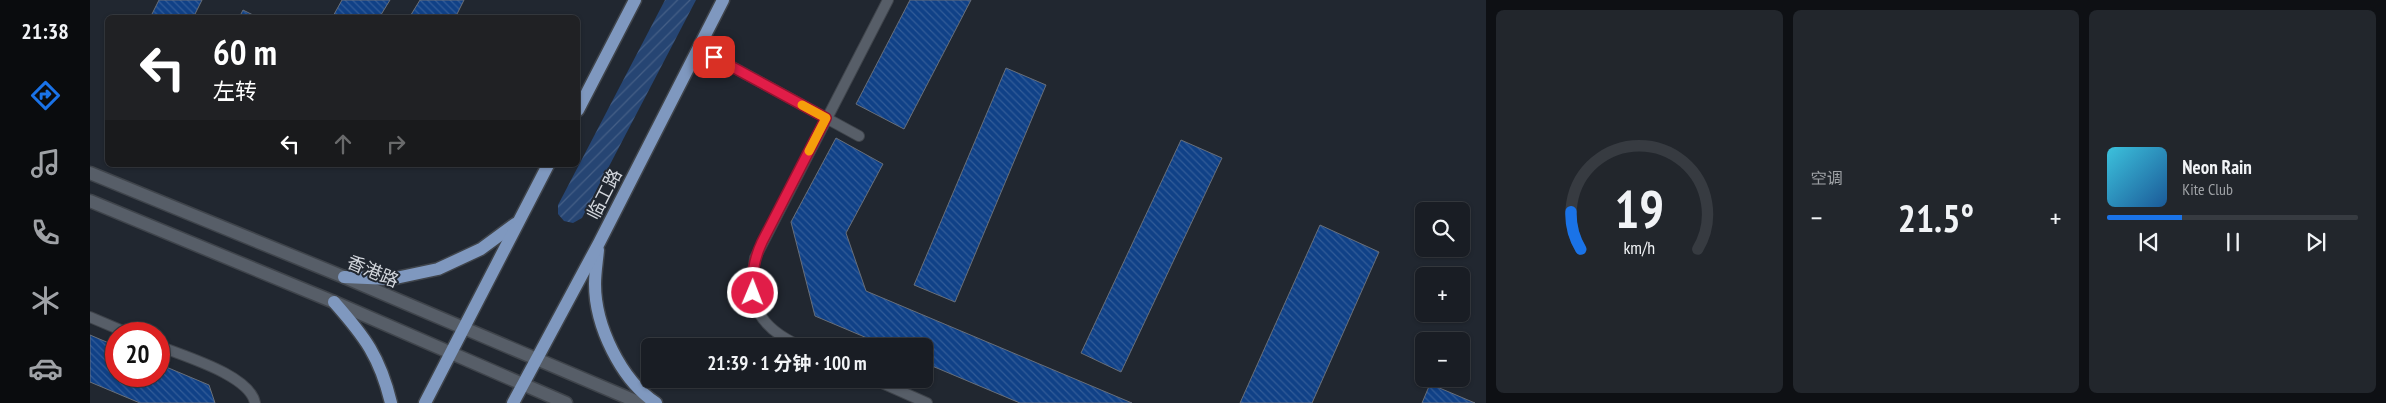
<!DOCTYPE html>
<html lang="zh">
<meta charset="utf-8">
<style>
:root{--surface:#191d24;--page:#22262c;--text:#f1f3f6;--muted:#9fa2a6;--line:#373b41;--accent:#1a73e8}
body{margin:0;font-family:"PT Sans Narrow","Noto Sans SC",sans-serif;background:var(--page);color:var(--text);height:100vh;display:flex;flex-direction:column;font-size:19px;white-space:nowrap}
*{box-sizing:border-box;margin:0}
p{font-size:16px;color:var(--muted)}
.icon{flex:none;width:28px;height:28px;fill:none;stroke:currentColor;stroke-width:2;stroke-linecap:round;stroke-linejoin:round}
.map{position:relative;flex:1;overflow:hidden}
.side{display:flex;flex-direction:column;gap:10px;padding:10px;background:#0e1014;width:900px}
.side>*{flex:none}
.top-card{position:absolute;left:15px;top:15px;width:475px;height:152px;border-radius:8px;box-shadow:0 1px 4px #0004,0 0 0 1px var(--line);background:#202124;color:#fff;overflow:hidden}
.controls{position:absolute;left:1325px;top:202px;display:grid;gap:10px}
.controls a{display:grid;place-items:center;width:55px;height:55px;border-radius:8px;background:var(--surface);box-shadow:0 1px 4px #0004,0 0 0 1px var(--line);font-size:25px}
.speed{position:absolute;left:15px;top:322px;display:flex;gap:10px;font-size:25px;font-weight:700;text-align:center}
.speed>*{display:grid;place-content:center;width:65px;height:65px;border-radius:50%;background:var(--surface);box-shadow:0 1px 4px #0004,0 0 0 1px var(--line);line-height:1}
.speed .limit{border:8px solid #d22;background:#fff;color:#111}
.pin{position:absolute;display:grid;place-items:center;width:42px;height:42px;color:#fff;margin:-21px;border-radius:10px;box-shadow:0 2px 8px #0006}
.me{position:absolute;width:55px;margin:-28px;rotate:1deg;stroke-linejoin:round;filter:drop-shadow(0 0 4px #0008)}
.turn{display:flex;align-items:center;gap:18px;height:105px;padding:0 25px;font-size:22px}
.turn .icon{width:65px;height:65px;stroke-width:2.5}
.turn b{display:block;font-size:35px;line-height:42px}
.lanes{display:flex;align-items:center;height:48px;padding:0 25px;background:#0003;justify-content:center;gap:25px;direction:ltr}
.lanes .off{opacity:.35}
.big{font-size:38px;font-weight:700;line-height:1.1}
.side .widget{flex:1;display:flex;flex-direction:column;justify-content:center;gap:8px;min-width:0;padding:0 18px;border-radius:8px;background:var(--page)}
.side .dial{align-items:center;gap:0}
.dial svg{height:130px;overflow:visible;fill:none;stroke:var(--line);stroke-width:7;stroke-linecap:round;text-anchor:middle}
.dial text{fill:var(--text);stroke:none}
.song{display:flex;align-items:center;gap:15px}
.cover{width:60px;height:60px;border-radius:8px;background:linear-gradient(135deg,hsl(190 70% 55%),hsl(210 70% 35%))}
.played{height:5px;border-radius:2px;background:linear-gradient(90deg,var(--accent) 30%,var(--line) 30%)}
.keys{display:flex;justify-content:space-around;direction:ltr}
.heat{display:flex;justify-content:space-between;align-items:center;font-size:28px;direction:ltr}
.side .tiles{flex:1;display:grid;gap:10px;grid-template-columns:repeat(3,1fr)}
.trip{position:absolute;left:551px;top:338px;width:292px;height:50px;border-radius:8px;background:var(--surface);box-shadow:0 1px 4px #0004,0 0 0 1px var(--line);font-weight:700;line-height:50px;text-align:center}
main{display:flex;flex:1;min-height:0}
.tabs{display:flex;flex-direction:column;width:90px;justify-content:space-around;align-items:center;background:#0a0c0e;color:var(--muted)}
.tabs .icon{width:35px;height:35px}
.tabs .current{color:var(--accent)}
.tabs b{font-size:22px;color:var(--text)}
.map>svg:first-child{display:block}
.garden{fill:url(#garden-furrows)}
.building{fill:url(#building-back-hatch);stroke:#686f7a}
.lines{fill:none;stroke-linecap:round;stroke-linejoin:round}
.lane-casing{stroke:#3f444b;stroke-width:12}
.secondary-casing{stroke:#3f444b;stroke-width:15}
.primary-casing{stroke:#3f444b;stroke-width:15}
.lane{stroke:#575e68;stroke-width:10}
.secondary{stroke:#575e68;stroke-width:12}
.primary{stroke:#7f98bf;stroke-width:12}
.route-casing{stroke:#92132f;stroke-width:12}
.route{stroke:#e11d48;stroke-width:9}
.slow{stroke:#f59e0b;stroke-width:9}
.labels{text-anchor:middle;dominant-baseline:central;stroke-width:4;stroke-linejoin:round;paint-order:stroke}
.street-label{font-size:18px;fill:#d3d7dd;stroke:#212730}
</style>
<main>
<nav class="tabs">
<b>21:38</b>
<svg class="icon current" aria-label="directions" viewBox="0 0 24 24"><path d="M12 3l9 9-9 9-9-9zM9 14v-3h6M13 9l2 2-2 2"/></svg>
<svg class="icon" aria-label="music" viewBox="0 0 24 24"><path d="M9 18V5l10-2v13"/><circle cx="6" cy="18" r="3"/><circle cx="16" cy="16" r="3"/></svg>
<svg class="icon" aria-label="phone" viewBox="0 0 24 24"><path d="M5 4h4l2 5-3 2q2 4 5 5l2-3 5 2v4C11 20 4 13 5 4z"/></svg>
<svg class="icon" aria-label="climate" viewBox="0 0 24 24"><path d="M12 3v18M4 7l16 10M4 17L20 7"/></svg>
<svg class="icon" aria-label="car" viewBox="0 0 24 24"><path d="M5 17H2v-5l4-1 3-4h7l3 4 3 1v5h-3M9 17h6M6 11h13"/><circle cx="7" cy="17" r="2"/><circle cx="17" cy="17" r="2"/></svg>
</nav>
<div class="map">
<svg width="1396" height="403" viewBox="0 0 1396 403">
<defs>
<pattern id="garden-furrows" width="10" height="10" patternUnits="userSpaceOnUse" patternTransform="scale(1.25)"><rect width="10" height="10" fill="#264573"/><path d="M-1 1l2-2M0 10L10 0M9 11l2-2" fill="none" stroke="#455f86"/></pattern>
<pattern id="building-back-hatch" width="6" height="6" patternUnits="userSpaceOnUse" patternTransform="scale(1.25)"><rect width="6" height="6" fill="#104187"/><path d="M-1 5l2 2M0 0l6 6M5-1l2 2" fill="none" stroke="#325c98"/></pattern>
</defs>
<rect width="100%" height="100%" fill="#212730"/>
<path class="garden" d="M575,0H606L492,218L483,223L474,221L468,214V205Z"/>
<g class="building">
<path d="M69,0H112L103,18H60Z"/>
<path d="M252,0H300L289,18H242Z"/>
<path d="M330,0H374L365,18H319Z"/>
<path d="M820,0H881L814,129L766,104Z"/>
<path d="M153,10L169,18H149Z"/>
<path d="M916,68L956,85L865,302L824,285Z"/>
<path d="M746,138L793,164L756,233L776,291L1042,403H930L835,363V346H796L725,316L701,222Z"/>
<path d="M1091,140L1132,158L1031,372L991,353Z"/>
<path d="M1230,225L1289,252L1222,403H1150Z"/>
<path d="M0,335L26,346V376H69V364L119,385L125,403H50L0,382Z"/>
<path d="M1340,384L1385,403H1332Z"/>
</g>
<g class="lines">
<defs>
<g id="lane">
<path d="M608,48L769,136"/>
<path d="M0,317L40,334"/>
<path d="M69,346C93,356 160,375 165,403"/>
<path d="M710,346C668,327 657,304 665,258L798,0"/>
<path d="M783,379L837,403"/>
</g>
<g id="secondary">
<path d="M0,173L254,277L550,403"/>
<path d="M0,201L244,302L476,403"/>
</g>
<g id="primary">
<path d="M488,110L545,0"/>
<path d="M508,250C507,261 505,273 505,284C505,326 531,380 566,403"/>
<path d="M254,277L301,279L348,269L391,249L425,224"/>
<path d="M244,302C275,337 290,357 301,403"/>
<path d="M335,403L458,165"/>
<path d="M423,403L509,243L633,0"/>
</g>
</defs>
<use href="#lane" class="lane-casing"/>
<use href="#secondary" class="secondary-casing"/>
<use href="#primary" class="primary-casing"/>
<use href="#lane" class="lane"/>
<use href="#secondary" class="secondary"/>
<use href="#primary" class="primary"/>
</g>
<g class="lines">
<defs>
<path id="route" d="M624,57L736,118L672,242C664,259 661,274 663,293"/>
</defs>
<use href="#route" class="route-casing"/>
<use href="#route" class="route"/>
<path class="slow" d="M712,105L736,118L719,151"/>
</g>
<g class="labels">
<g class="street-label">
<text transform="translate(514 194) rotate(-63)">临工路</text>
<text transform="translate(283 271) rotate(23)">香港路</text>
</g>
</g>
</svg>
<div class="controls">
<a><svg class="icon" aria-label="search" viewBox="0 0 24 24"><circle cx="10" cy="10" r="6"/><path d="M15 15l6 6"/></svg></a>
<a>+</a>
<a>−</a>
</div>
<div class="speed"><div class="limit">20</div></div>
<div class="pin" style="left:624px;top:57px;background:#d93025"><svg class="icon" aria-label="arrive" viewBox="0 0 24 24"><path d="M6 21V4h12l-3 4 3 4H6"/></svg></div>
<svg class="me" style="left:663px;top:293px" viewBox="-20 -20 40 40"><circle r="17" fill="#e11d48" stroke="#fff" stroke-width="3"/><path d="M0-11L8 9 0 5-8 9z" fill="#fff"/></svg>
<div class="trip">21:39 · 1 分钟 · 100 m</div>
<div class="top-card">
<div class="turn"><svg class="icon" aria-label="left" viewBox="0 0 24 24"><path d="M17 20v-9H6M10 6l-5 5 5 5"/></svg><div><b>60 m</b>左转</div></div>
<div class="lanes"><svg class="icon" aria-label="left" viewBox="0 0 24 24"><path d="M17 20v-9H6M10 6l-5 5 5 5"/></svg><svg class="icon off" aria-label="ahead" viewBox="0 0 24 24"><path d="M12 20V5M6 11l6-6 6 6"/></svg><svg class="icon off" aria-label="right" viewBox="0 0 24 24"><path d="M7 20v-9h11M14 6l5 5-5 5"/></svg></div>
</div>
</div>
<section class="side">
<div class="tiles">
<div class="widget dial"><svg viewBox="0 0 100 80">
<path d="M14 69A42 42 0 1 1 86 69"/>
<path d="M14 69A42 42 0 0 1 8 46" stroke="#1a73e8"/>
<text x="50" y="56" font-size="32" font-weight="700">19</text>
<text x="50" y="72" font-size="11">km/h</text>
</svg></div>
<div class="widget"><p>空调</p>
<div class="heat"><a>−</a><b class="big">21.5°</b><a>+</a></div>
</div>
<div class="widget">
<div class="song"><i class="cover"></i><div><b>Neon Rain</b><p>Kite Club</p></div></div>
<div class="played"></div>
<div class="keys"><svg class="icon" aria-label="previous" viewBox="0 0 24 24"><path d="M18 5L8 12l10 7zM5 5v14"/></svg><svg class="icon" aria-label="pause" viewBox="0 0 24 24"><path d="M8 5v14M16 5v14"/></svg><svg class="icon" aria-label="next" viewBox="0 0 24 24"><path d="M6 5l10 7-10 7zM19 5v14"/></svg></div>
</div>
</div>
</section>
</main>
